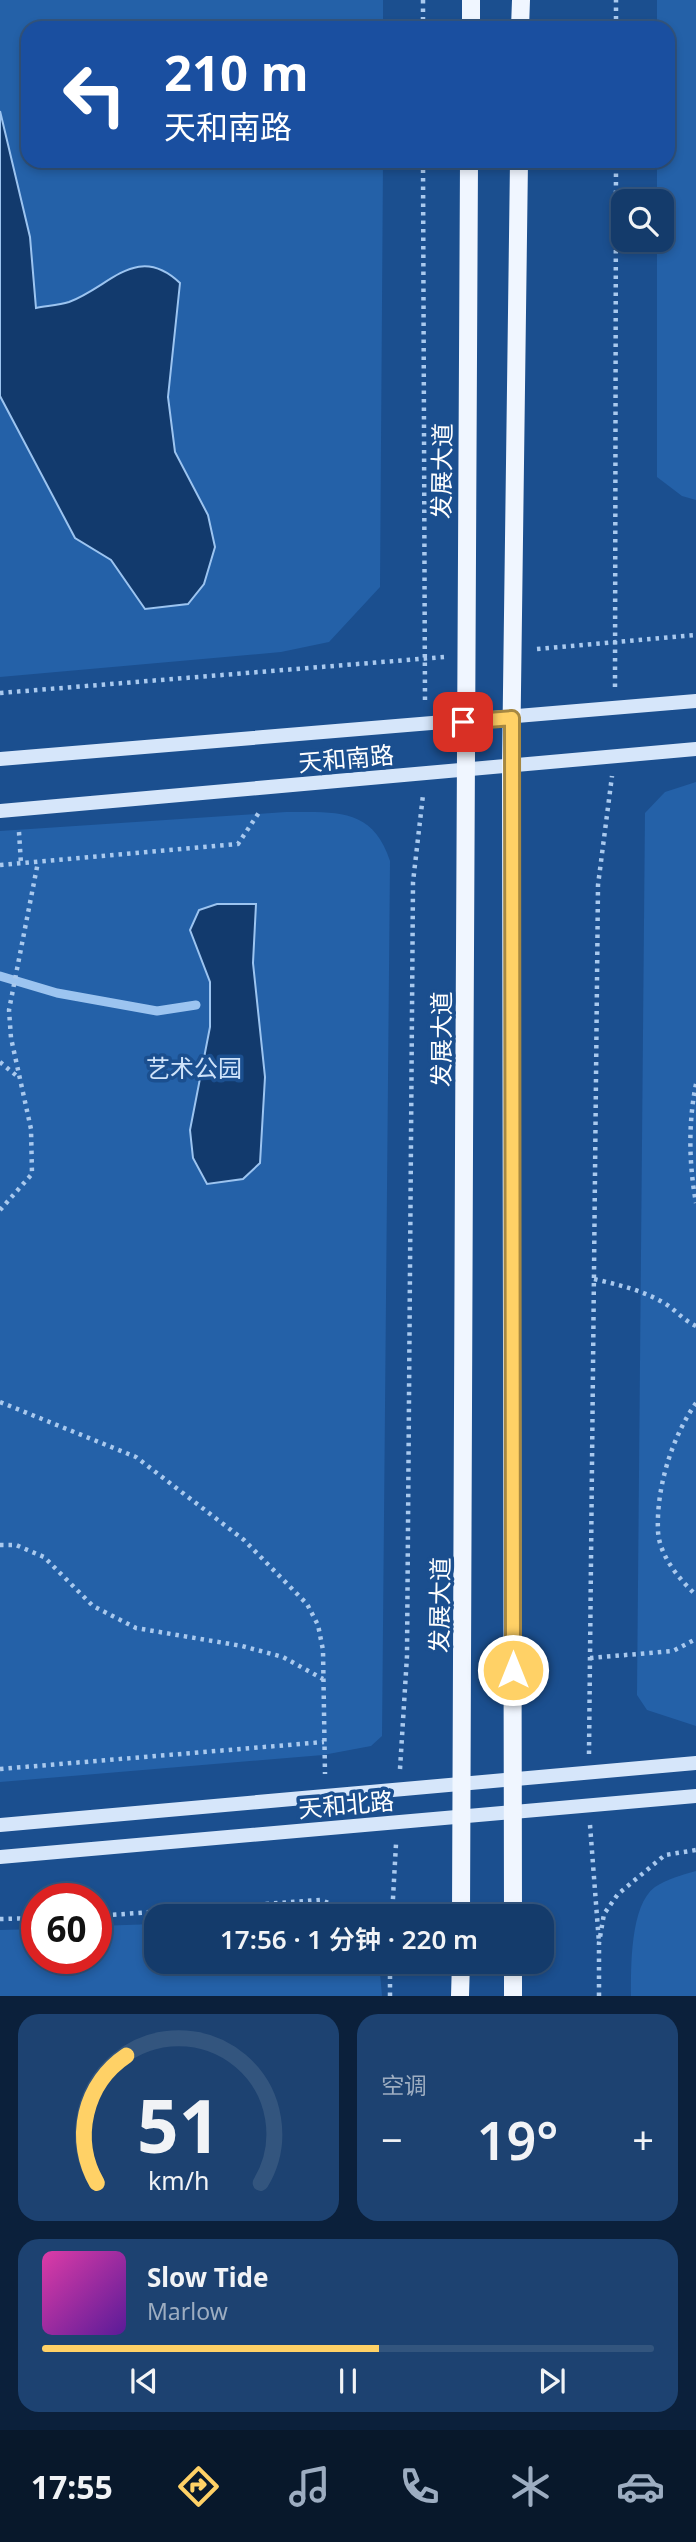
<!DOCTYPE html>
<html lang="zh">
<meta charset="utf-8">
<style>
:root{--surface:#143b6b;--page:#1d4271;--text:#f1f3f6;--muted:#9dadc1;--line:#33557e;--accent:#ffd166}
body{margin:0;font-family:"Noto Sans","Noto Sans SC",sans-serif;background:var(--page);color:var(--text);height:100vh;display:flex;flex-direction:column;font-size:26px;white-space:nowrap}
*{box-sizing:border-box;margin:0}
p{font-size:23px;color:var(--muted)}
.icon{flex:none;width:38px;height:38px;fill:none;stroke:currentColor;stroke-width:2;stroke-linecap:round;stroke-linejoin:round}
.map{position:relative;height:1996px;overflow:hidden}
.sheet{display:flex;flex-direction:column;gap:18px;padding:18px;background:#0b203b;flex:1}
.sheet>*{flex:none}
.top-card{position:absolute;left:21px;top:21px;width:654px;height:147px;border-radius:21px;box-shadow:0 4px 10px #0003,0 0 0 2px var(--line);background:#1a4fa0;color:#fff;overflow:hidden}
.controls{position:absolute;left:611px;top:189px;display:grid;gap:14px}
.controls a{display:grid;place-items:center;width:63px;height:63px;border-radius:14px;background:var(--surface);box-shadow:0 4px 10px #0003,0 0 0 2px var(--line);font-size:35px}
.speed{position:absolute;left:21px;top:1883px;display:flex;gap:14px;font-size:35px;font-weight:700;text-align:center}
.speed>*{display:grid;place-content:center;width:91px;height:91px;border-radius:50%;background:var(--surface);box-shadow:0 4px 10px #0003,0 0 0 2px var(--line);line-height:1}
.speed .limit{border:10px solid #d22;background:#fff;color:#111}
.pin{position:absolute;display:grid;place-items:center;width:60px;height:60px;color:#fff;margin:-30px;border-radius:14px;box-shadow:0 4px 10px #0006}
.me{position:absolute;width:77px;margin:-38px;rotate:0deg;stroke-linejoin:round;filter:drop-shadow(0 0 5px #0008)}
.turn{display:flex;align-items:center;gap:24px;height:147px;padding:0 28px;font-size:32px}
.turn .icon{width:91px;height:91px;stroke-width:2.5}
.turn b{display:block;font-size:49px;line-height:60px}
.big{font-size:52px;font-weight:600;line-height:1.1}
.sheet .tile{flex:1;display:flex;flex-direction:column;justify-content:center;gap:10px;min-width:0;padding:0 24px;border-radius:21px;background:var(--page)}
.sheet .dial{align-items:center;gap:0}
.dial svg{height:182px;overflow:visible;fill:none;stroke:var(--line);stroke-width:7;stroke-linecap:round;text-anchor:middle}
.dial text{fill:var(--text);stroke:none}
.song{display:flex;align-items:center;gap:21px}
.cover{width:84px;height:84px;border-radius:10px;background:linear-gradient(135deg,hsl(320 70% 55%),hsl(270 70% 35%))}
.played{height:7px;border-radius:4px;background:linear-gradient(90deg,var(--accent) 55%,var(--line) 55%)}
.keys{display:flex;justify-content:space-around;direction:ltr}
.heat{display:flex;justify-content:space-between;align-items:center;font-size:38px;direction:ltr}
.sheet .tiles{flex:1;display:grid;gap:18px;grid-template-columns:1fr 1fr}
.tile:last-child{grid-column:span 2}
.trip{position:absolute;left:144px;top:1904px;width:410px;height:70px;border-radius:21px;background:var(--surface);box-shadow:0 4px 10px #0003,0 0 0 2px var(--line);font-weight:600;line-height:70px;text-align:center}
.menu{display:flex;height:112px;justify-content:space-around;align-items:center;background:#08182b;color:var(--muted)}
.menu .icon{width:49px;height:49px}
.menu .on{color:var(--accent)}
.menu b{font-size:32px;color:var(--text)}
.map>svg:first-child{display:block}
.green{fill:#2461a8}
.water{fill:#123a6d;stroke:#9cc4f0;stroke-width:2}
.lines{fill:none;stroke-linecap:round;stroke-linejoin:round}
.stream{stroke:#9cc4f0;stroke-width:9}
.path{stroke:#a9c9ee;stroke-width:4.5;stroke-dasharray:3.5 5;stroke-linecap:butt}
.secondary{stroke:#d6e6fa;stroke-width:14}
.primary{stroke:#f0f6ff;stroke-width:18}
.route-casing{stroke:#a68842;stroke-width:18}
.route{stroke:#ffd166;stroke-width:12}
.labels{text-anchor:middle;dominant-baseline:central;stroke-width:7;stroke-linejoin:round;paint-order:stroke}
.street-label{font-size:24px;fill:#fff;stroke:#1b4f8f}
.park-label{font-size:24px;fill:#cfe3fa;stroke:#1b4f8f}
</style>
<div class="map">
<svg width="696" height="1996" viewBox="0 0 696 1996">
<rect width="100%" height="100%" fill="#1b4f8f"/>
<g class="green">
<path d="M0,0H383V28H28V161H383L380,587L329,642L281,652L0,677Z"/>
<path d="M657,0H696V500L682,496L657,477V240H662V201H657V161H668V28H657Z"/>
<path d="M696,782V1726L647,1710L637,1695L645,813L665,792Z"/>
<path d="M286,812C335,812 373,807 390,861L382,1736L371,1746L323,1755L0,1782V831Z"/>
<path d="M696,1871V1996H631C631,1967 630,1905 655,1887C667,1879 682,1875 696,1871Z"/>
<path d="M156,1924V1962H379L382,1996H0V1930L37,1929V1958H96V1926Z"/>
</g>
<g class="water">
<path d="M0,111L30,237L36,308C46,306 59,305 69,302C110,287 137,242 180,283L168,397L175,452L208,515L215,547L204,584L188,604L145,609L111,560L75,538L0,396Z"/>
<path d="M217,904H256L253,963L265,1077L260,1163L243,1179L207,1184L193,1158L190,1130L210,1027V982L190,930L199,910Z"/>
</g>
<g class="lines">
<path class="stream" d="M0,976L57,993L157,1011L196,1005"/>
<g class="path">
<path d="M423,0V28"/>
<path d="M616,28V0"/>
<path d="M423,161L425,703"/>
<path d="M537,649L696,635"/>
<path d="M615,687L616,161"/>
<path d="M0,693L444,657"/>
<path d="M19,832L21,864"/>
<path d="M0,865L238,844L260,811"/>
<path d="M0,1062L18,1077"/>
<path d="M696,1084C688,1124 689,1164 696,1203"/>
<path d="M0,1210L32,1174L31,1129L11,1038L9,1010L38,862"/>
<path d="M594,1279C619,1285 642,1290 664,1303C676,1310 683,1320 696,1326"/>
<path d="M0,1402L136,1457L244,1540L307,1604L318,1625L323,1650L325,1774"/>
<path d="M696,1403C672,1437 656,1488 658,1531C659,1555 679,1579 696,1595"/>
<path d="M0,1545H16L44,1557L93,1606L136,1628L242,1646L283,1657L323,1679"/>
<path d="M590,1658L673,1651L696,1639"/>
<path d="M589,1754L598,885L612,776"/>
<path d="M0,1769L324,1742"/>
<path d="M400,1769L407,1656L413,882L423,795"/>
<path d="M590,1825L599,1943"/>
<path d="M96,1916L320,1900L368,1916"/>
<path d="M392,1916L396,1844"/>
<path d="M0,1919L37,1918"/>
<path d="M390,1996V1962"/>
<path d="M599,1996V1943L604,1914L618,1894L665,1855L696,1850"/>
</g>
<g class="secondary">
<path d="M0,759L696,701"/>
<path d="M0,811L696,749"/>
<path d="M0,1825L696,1763"/>
<path d="M0,1857L696,1796"/>
</g>
<g class="primary">
<path d="M471,28V0"/>
<path d="M520,28L521,0"/>
<path d="M461,1916C466,1331 462,746 469,161"/>
<path d="M513,1916L511,766L519,161"/>
<path d="M513,1962V1996"/>
<path d="M460,1996L461,1962"/>
</g>
</g>
<g class="lines">
<defs>
<path id="route" d="M463,722L512,718L513,1670"/>
</defs>
<use href="#route" class="route-casing"/>
<use href="#route" class="route"/>
</g>
<g class="labels">
<g class="street-label">
<text transform="translate(441 471) rotate(-89)">发展大道</text>
<text transform="translate(346 758) rotate(-5)">天和南路</text>
<text transform="translate(440 1039) rotate(-90)">发展大道</text>
<text transform="translate(439 1605) rotate(-89)">发展大道</text>
<text transform="translate(346 1804) rotate(-5)">天和北路</text>
</g>
<g class="park-label">
<text x="194" y="1067">艺术公园</text>
</g>
</g>
</svg>
<div class="controls">
<a><svg class="icon" aria-label="search" viewBox="0 0 24 24"><circle cx="10" cy="10" r="6"/><path d="M15 15l6 6"/></svg></a>
</div>
<div class="speed"><div class="limit">60</div></div>
<div class="pin" style="left:463px;top:722px;background:#d93025"><svg class="icon" aria-label="arrive" viewBox="0 0 24 24"><path d="M6 21V4h12l-3 4 3 4H6"/></svg></div>
<svg class="me" style="left:513px;top:1670px" viewBox="-20 -20 40 40"><circle r="17" fill="#ffd166" stroke="#fff" stroke-width="3"/><path d="M0-11L8 9 0 5-8 9z" fill="#fff"/></svg>
<div class="trip">17:56 · 1 分钟 · 220 m</div>
<div class="top-card">
<div class="turn"><svg class="icon" aria-label="left" viewBox="0 0 24 24"><path d="M17 20v-9H6M10 6l-5 5 5 5"/></svg><div><b>210 m</b>天和南路</div></div>
</div>
</div>
<section class="sheet">
<div class="tiles">
<div class="tile dial"><svg viewBox="0 0 100 80">
<path d="M14 69A42 42 0 1 1 86 69"/>
<path d="M14 69A42 42 0 0 1 27 13" stroke="#ffd166"/>
<text x="50" y="56" font-size="32" font-weight="700">51</text>
<text x="50" y="72" font-size="11">km/h</text>
</svg></div>
<div class="tile"><p>空调</p>
<div class="heat"><a>−</a><b class="big">19°</b><a>+</a></div>
</div>
<div class="tile">
<div class="song"><i class="cover"></i><div><b>Slow Tide</b><p>Marlow</p></div></div>
<div class="played"></div>
<div class="keys"><svg class="icon" aria-label="previous" viewBox="0 0 24 24"><path d="M18 5L8 12l10 7zM5 5v14"/></svg><svg class="icon" aria-label="pause" viewBox="0 0 24 24"><path d="M8 5v14M16 5v14"/></svg><svg class="icon" aria-label="next" viewBox="0 0 24 24"><path d="M6 5l10 7-10 7zM19 5v14"/></svg></div>
</div>
</div>
</section>
<nav class="menu">
<b>17:55</b>
<svg class="icon on" aria-label="directions" viewBox="0 0 24 24"><path d="M12 3l9 9-9 9-9-9zM9 14v-3h6M13 9l2 2-2 2"/></svg>
<svg class="icon" aria-label="music" viewBox="0 0 24 24"><path d="M9 18V5l10-2v13"/><circle cx="6" cy="18" r="3"/><circle cx="16" cy="16" r="3"/></svg>
<svg class="icon" aria-label="phone" viewBox="0 0 24 24"><path d="M5 4h4l2 5-3 2q2 4 5 5l2-3 5 2v4C11 20 4 13 5 4z"/></svg>
<svg class="icon" aria-label="climate" viewBox="0 0 24 24"><path d="M12 3v18M4 7l16 10M4 17L20 7"/></svg>
<svg class="icon" aria-label="car" viewBox="0 0 24 24"><path d="M5 17H2v-5l4-1 3-4h7l3 4 3 1v5h-3M9 17h6M6 11h13"/><circle cx="7" cy="17" r="2"/><circle cx="17" cy="17" r="2"/></svg>
</nav>
